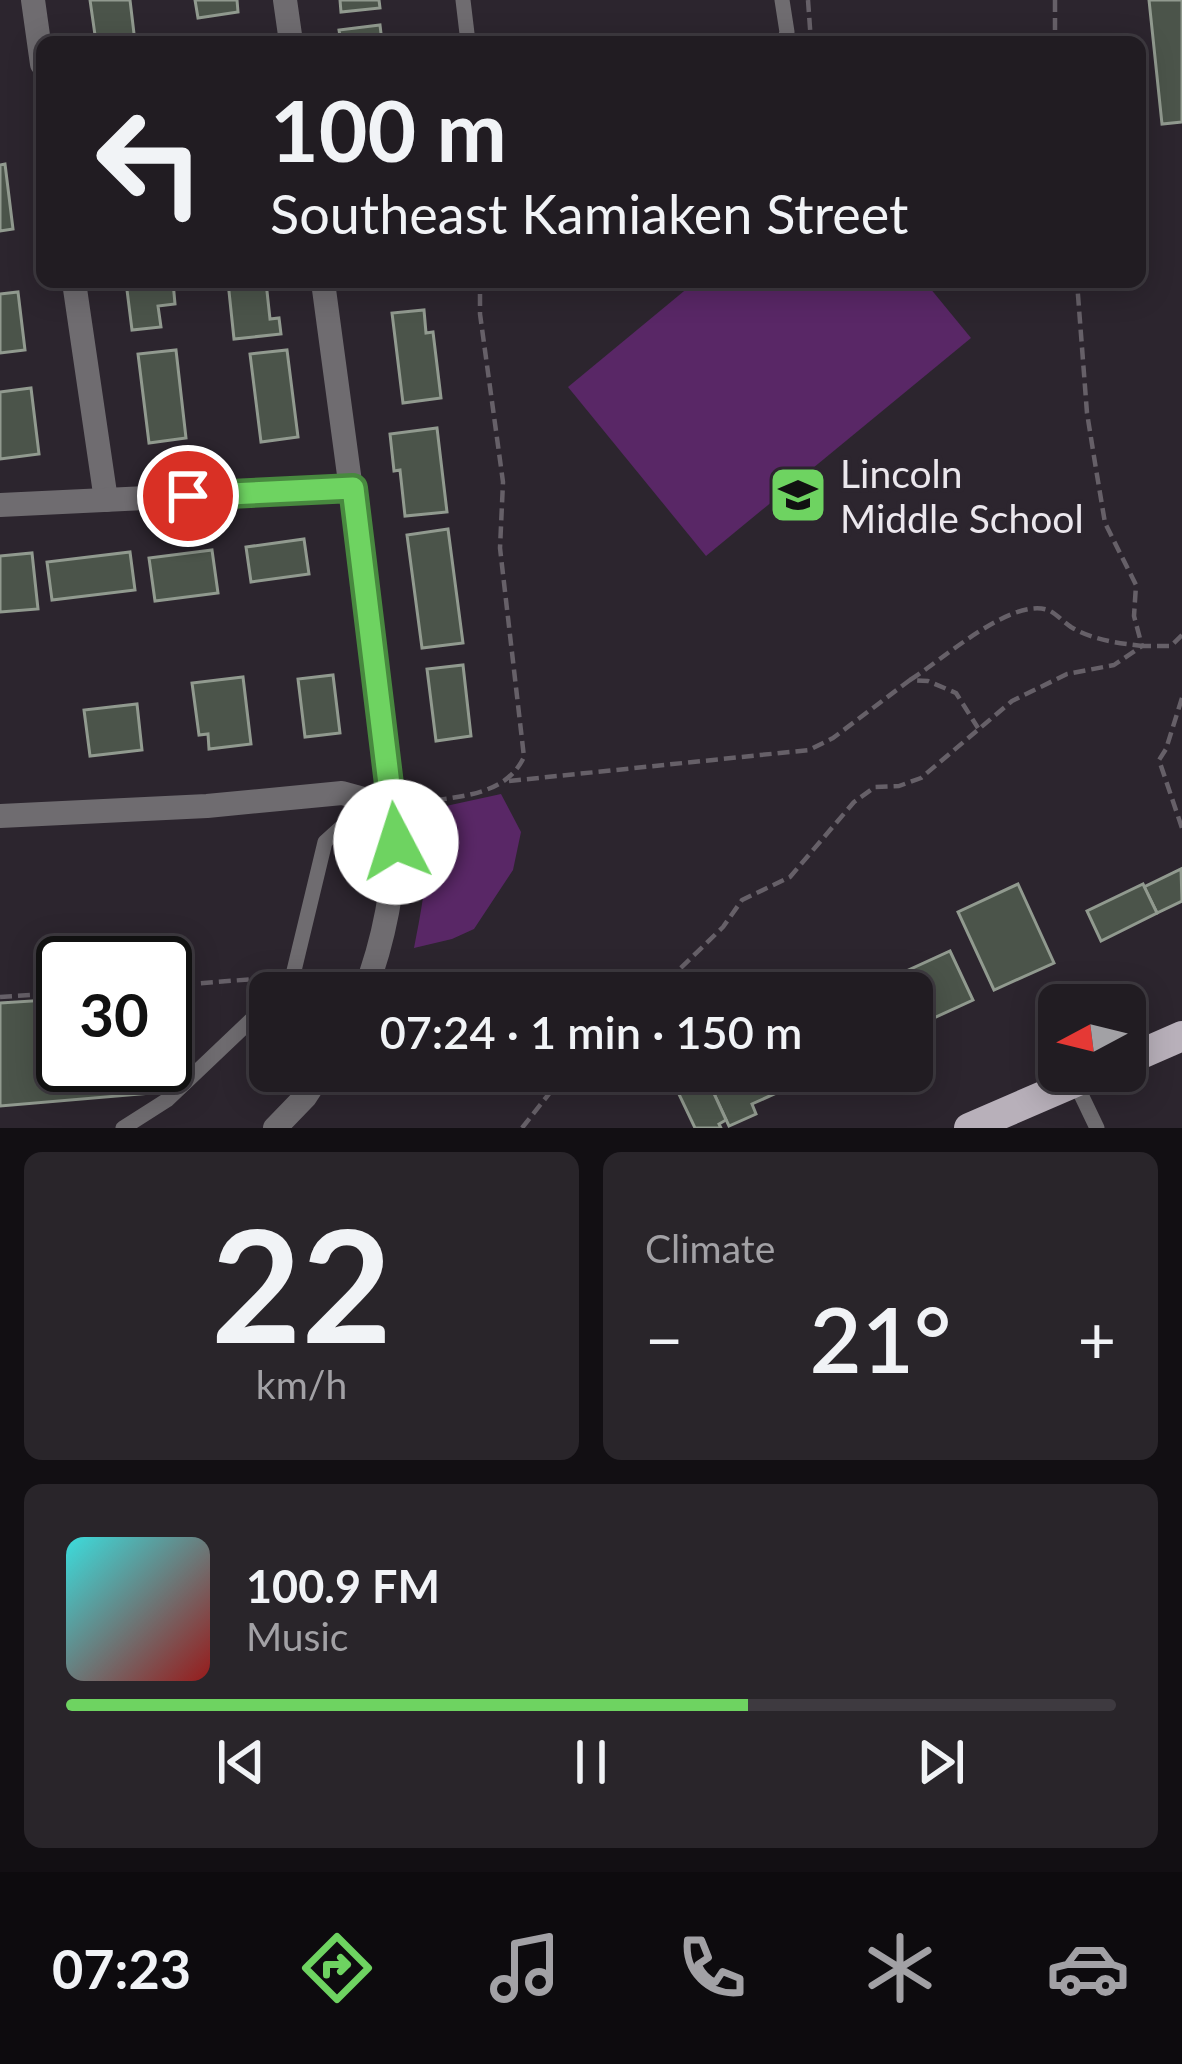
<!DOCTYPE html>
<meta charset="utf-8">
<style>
:root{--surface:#211c22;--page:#29252a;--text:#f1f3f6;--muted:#a2a1a5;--line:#3e3a40;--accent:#6ed361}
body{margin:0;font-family:Lato,sans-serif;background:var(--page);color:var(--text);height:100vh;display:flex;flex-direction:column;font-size:45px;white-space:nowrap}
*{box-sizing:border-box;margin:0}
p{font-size:39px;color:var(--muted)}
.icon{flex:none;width:66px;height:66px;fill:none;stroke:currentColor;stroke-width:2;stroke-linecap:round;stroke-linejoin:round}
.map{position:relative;height:1128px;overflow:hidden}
.drawer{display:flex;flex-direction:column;gap:24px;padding:24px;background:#120f13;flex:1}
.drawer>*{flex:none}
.guide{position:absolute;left:36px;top:36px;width:1110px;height:252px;border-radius:18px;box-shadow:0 6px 30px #0003,0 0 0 3px var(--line);background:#211c22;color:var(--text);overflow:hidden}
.needle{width:78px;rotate:263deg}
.tools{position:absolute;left:1038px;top:984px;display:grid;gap:24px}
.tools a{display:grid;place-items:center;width:108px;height:108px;border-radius:18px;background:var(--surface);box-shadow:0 6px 30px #0003,0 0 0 3px var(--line);font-size:60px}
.speed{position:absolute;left:36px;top:936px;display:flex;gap:24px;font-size:60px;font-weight:700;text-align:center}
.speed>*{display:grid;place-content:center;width:156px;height:156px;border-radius:50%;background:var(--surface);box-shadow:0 6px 30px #0003,0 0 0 3px var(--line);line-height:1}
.speed .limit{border:6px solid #111;border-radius:18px;background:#fff;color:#111}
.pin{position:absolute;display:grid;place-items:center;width:102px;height:102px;color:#fff;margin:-51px;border:6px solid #fff;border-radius:50%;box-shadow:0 3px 12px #0007}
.me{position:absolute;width:132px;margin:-66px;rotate:355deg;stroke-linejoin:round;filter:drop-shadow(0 0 9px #0008)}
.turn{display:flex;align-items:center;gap:42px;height:252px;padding:0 36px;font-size:54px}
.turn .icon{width:156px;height:156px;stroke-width:2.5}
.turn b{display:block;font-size:84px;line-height:102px}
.big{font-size:90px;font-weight:600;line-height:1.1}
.drawer .tile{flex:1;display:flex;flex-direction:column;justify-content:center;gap:18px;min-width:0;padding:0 42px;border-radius:18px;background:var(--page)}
.drawer .dial{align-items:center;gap:0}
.dial b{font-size:156px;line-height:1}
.song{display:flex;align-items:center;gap:36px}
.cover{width:144px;height:144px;border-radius:18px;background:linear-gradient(135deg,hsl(180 70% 55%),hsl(0 70% 35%))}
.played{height:12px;border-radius:6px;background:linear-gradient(90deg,var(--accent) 65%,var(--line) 65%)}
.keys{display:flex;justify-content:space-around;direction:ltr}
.heat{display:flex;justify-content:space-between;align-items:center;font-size:66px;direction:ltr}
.drawer .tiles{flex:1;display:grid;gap:24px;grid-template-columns:1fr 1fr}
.tile:last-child{grid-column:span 2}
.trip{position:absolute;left:249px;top:972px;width:684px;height:120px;border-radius:18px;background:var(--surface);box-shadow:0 6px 30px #0003,0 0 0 3px var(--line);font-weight:600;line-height:120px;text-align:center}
.menu{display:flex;height:192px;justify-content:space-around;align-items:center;background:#0d0b0e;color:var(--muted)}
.menu .icon{width:84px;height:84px}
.menu .selected{color:var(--accent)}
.menu b{font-size:54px;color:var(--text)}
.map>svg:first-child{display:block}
.pitch{fill:#592766}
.building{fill:#4b544a;stroke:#919a8f;stroke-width:3}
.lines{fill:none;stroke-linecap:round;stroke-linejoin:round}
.path{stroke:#666068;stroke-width:4.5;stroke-dasharray:12 6;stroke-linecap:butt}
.lane{stroke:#6f6c70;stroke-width:15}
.street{stroke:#6f6c70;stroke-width:24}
.primary{stroke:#b8b0ba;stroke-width:30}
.route-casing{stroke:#48893f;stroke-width:30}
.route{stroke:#6ed361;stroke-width:21}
.labels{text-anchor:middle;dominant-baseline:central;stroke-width:9;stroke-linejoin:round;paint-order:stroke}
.poi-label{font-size:39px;fill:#ebe7ed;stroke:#2c252e;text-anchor:start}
</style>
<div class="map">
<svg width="1182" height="1128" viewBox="0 0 1182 1128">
<rect width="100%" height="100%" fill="#2c252e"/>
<g class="pitch">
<path d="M695,282H925L971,338L706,556L568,387Z"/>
<path d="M501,794L521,832L513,870L474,929L452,939L414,948C423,902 432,857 423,811Z"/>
</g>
<g class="building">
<path d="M90,0H130L135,42H96Z"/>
<path d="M195,0H237L238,12L198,18Z"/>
<path d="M340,0H379L380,8L341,12Z"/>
<path d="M1149,0H1182V122L1162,124Z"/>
<path d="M380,25L382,42H341L339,30Z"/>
<path d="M5,164L13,229L0,231V165Z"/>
<path d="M126,282H173L175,304L158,306L161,327L132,330Z"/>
<path d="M228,282H266L270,319L279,318L281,334L234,339Z"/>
<path d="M18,292L25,350L0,353V294Z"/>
<path d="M424,310L426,333L433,332L441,398L403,403L392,313Z"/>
<path d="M176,350L186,438L149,443L138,354Z"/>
<path d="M287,350L298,437L261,442L250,354Z"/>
<path d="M31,388L39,454L0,459V392Z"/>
<path d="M437,428L447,512L405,516L400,470L394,471L390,434Z"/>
<path d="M448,529L463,643L422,648L407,535Z"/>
<path d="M304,539L309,574L251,582L246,547Z"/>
<path d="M212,550L218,593L155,601L149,558Z"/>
<path d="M130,552L135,590L52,600L47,562Z"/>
<path d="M32,553L38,609L0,612V556Z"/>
<path d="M463,665L471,736L436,741L427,669Z"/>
<path d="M333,675L340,733L305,737L298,679Z"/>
<path d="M243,677L251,744L209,749L208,734L199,735L192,683Z"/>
<path d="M137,704L142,750L90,756L84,710Z"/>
<path d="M1181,869L1182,901L1157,913L1144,887Z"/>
<path d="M1018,884L1054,963L994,990L958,912Z"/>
<path d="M1143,884L1157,913L1101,941L1087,911Z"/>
<path d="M950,951L973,1000L912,1028V993H896L889,979Z"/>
<path d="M63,999V1065H151L153,1093L0,1106V1003Z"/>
<path d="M846,1071L817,1084L814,1076L752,1104L756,1114L729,1126L704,1072Z"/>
<path d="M705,1074L726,1120L719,1124L721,1128H695L676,1088Z"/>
</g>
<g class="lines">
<g class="path">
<path d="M808,0L811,42"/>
<path d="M1055,0V42"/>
<path d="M910,680C941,661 1011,597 1048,610C1056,613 1063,622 1071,627C1093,640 1117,643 1142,646L1134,616L1136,585L1105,523L1096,469L1087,413L1077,282"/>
<path d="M1182,698L1166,749L1159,760L1182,828"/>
<path d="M509,781L809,750L833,738L910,680L928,681L956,693L978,728"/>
<path d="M417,803C457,796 505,797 524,757L500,548L503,482L480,314V282"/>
<path d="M343,859L352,848L374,843"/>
<path d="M165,986L267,978"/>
<path d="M655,993L723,927L742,900L790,877L854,802L875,787L899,786L921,778L1012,701L1067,674L1114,665L1142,646H1171L1182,635"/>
<path d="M0,997L63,993"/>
<path d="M522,1128L567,1071"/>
</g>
<g class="lane">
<path d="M463,0L468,42"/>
<path d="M782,0L787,32L784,42"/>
<path d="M278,993L292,979L325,842L346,823L392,808"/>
<path d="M1075,1082L1097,1128"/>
<path d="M123,1128L167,1100L270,1002"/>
</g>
<g class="street">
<path d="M33,0L42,64"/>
<path d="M285,0L291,42"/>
<path d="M74,282L106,500"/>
<path d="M323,282L396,823C395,881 385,939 364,993"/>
<path d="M0,505L353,488"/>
<path d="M0,816L207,806L342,793L393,807"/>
<path d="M275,1128L305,1097L322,1071"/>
</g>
<g class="primary">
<path d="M1125,1061L1182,1036"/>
<path d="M969,1128L1101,1071"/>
</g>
</g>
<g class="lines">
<defs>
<path id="route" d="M188,496L353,488L396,842"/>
</defs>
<use href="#route" class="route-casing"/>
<use href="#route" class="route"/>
</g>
<defs>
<symbol id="school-square" viewBox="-11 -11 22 22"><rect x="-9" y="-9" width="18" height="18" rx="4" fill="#6ed361" stroke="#2c252e"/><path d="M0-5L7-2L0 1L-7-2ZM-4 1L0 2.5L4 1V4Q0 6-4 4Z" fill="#111"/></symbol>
</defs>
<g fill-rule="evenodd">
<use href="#school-square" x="765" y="462" width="66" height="66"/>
</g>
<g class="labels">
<g class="poi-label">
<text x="840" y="473">Lincoln<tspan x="840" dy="45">Middle School</tspan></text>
</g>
</g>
</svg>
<div class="tools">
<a><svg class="needle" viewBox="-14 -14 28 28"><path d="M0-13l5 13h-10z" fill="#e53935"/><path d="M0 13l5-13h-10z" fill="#a2a1a5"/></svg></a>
</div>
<div class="speed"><div class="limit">30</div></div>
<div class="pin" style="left:188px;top:496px;background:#d93025"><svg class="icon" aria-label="arrive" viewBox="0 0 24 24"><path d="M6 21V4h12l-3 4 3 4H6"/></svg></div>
<svg class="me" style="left:396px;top:842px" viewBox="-20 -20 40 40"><circle r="19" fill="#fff"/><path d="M0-13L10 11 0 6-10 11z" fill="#6ed361"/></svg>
<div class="trip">07:24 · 1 min · 150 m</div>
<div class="guide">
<div class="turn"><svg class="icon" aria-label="left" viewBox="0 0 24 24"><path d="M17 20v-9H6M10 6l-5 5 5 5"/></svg><div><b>100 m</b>Southeast Kamiaken Street</div></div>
</div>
</div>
<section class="drawer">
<div class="tiles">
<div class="tile dial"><b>22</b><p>km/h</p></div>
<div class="tile"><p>Climate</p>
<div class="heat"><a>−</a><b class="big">21°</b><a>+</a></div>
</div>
<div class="tile">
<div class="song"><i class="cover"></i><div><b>100.9 FM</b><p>Music</p></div></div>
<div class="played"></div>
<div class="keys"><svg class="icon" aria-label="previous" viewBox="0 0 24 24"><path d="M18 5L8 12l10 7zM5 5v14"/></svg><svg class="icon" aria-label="pause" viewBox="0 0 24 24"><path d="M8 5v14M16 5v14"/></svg><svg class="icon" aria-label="next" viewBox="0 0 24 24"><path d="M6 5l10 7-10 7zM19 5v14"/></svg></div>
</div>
</div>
</section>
<nav class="menu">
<b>07:23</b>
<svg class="icon selected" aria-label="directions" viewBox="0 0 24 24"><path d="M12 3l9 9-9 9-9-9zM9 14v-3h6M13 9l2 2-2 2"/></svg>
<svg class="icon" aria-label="music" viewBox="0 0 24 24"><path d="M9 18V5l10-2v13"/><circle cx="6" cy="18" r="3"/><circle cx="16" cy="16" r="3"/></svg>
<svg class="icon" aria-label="phone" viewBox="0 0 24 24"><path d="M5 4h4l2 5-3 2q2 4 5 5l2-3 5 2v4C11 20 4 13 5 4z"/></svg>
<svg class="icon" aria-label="climate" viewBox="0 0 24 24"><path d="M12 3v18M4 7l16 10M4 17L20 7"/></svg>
<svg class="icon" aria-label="car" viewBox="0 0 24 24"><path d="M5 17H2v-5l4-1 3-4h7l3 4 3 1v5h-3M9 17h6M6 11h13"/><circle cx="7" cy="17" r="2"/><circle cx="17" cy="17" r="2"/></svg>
</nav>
